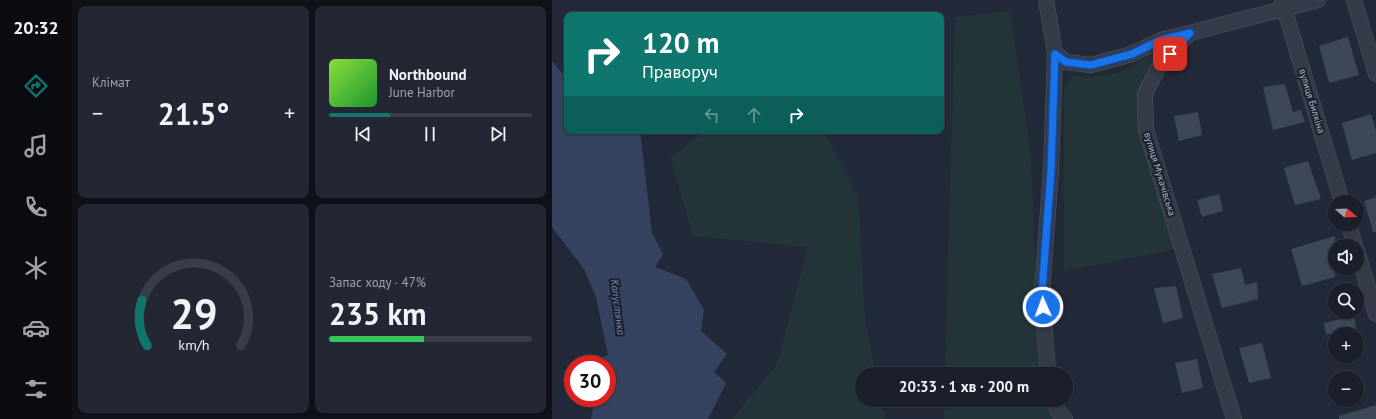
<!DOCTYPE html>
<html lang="uk">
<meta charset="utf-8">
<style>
:root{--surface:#1a1f2b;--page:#232733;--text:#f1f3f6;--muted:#9fa2a9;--line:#383d47;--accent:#0f766e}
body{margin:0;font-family:"PT Sans",sans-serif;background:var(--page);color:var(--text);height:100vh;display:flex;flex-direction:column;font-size:15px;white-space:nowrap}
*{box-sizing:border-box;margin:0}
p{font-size:13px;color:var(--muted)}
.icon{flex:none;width:22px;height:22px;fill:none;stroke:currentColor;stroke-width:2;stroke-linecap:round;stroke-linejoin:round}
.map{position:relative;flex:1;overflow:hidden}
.panel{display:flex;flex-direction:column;gap:6px;padding:6px;background:#0e1118;width:480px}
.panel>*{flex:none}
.hud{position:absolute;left:12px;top:12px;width:380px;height:122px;border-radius:8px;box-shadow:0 1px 3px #0004,0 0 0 1px var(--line);background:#0f766e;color:#fff;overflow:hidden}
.needle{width:26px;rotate:109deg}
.tools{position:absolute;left:776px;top:195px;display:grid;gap:8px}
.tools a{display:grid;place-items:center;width:36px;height:36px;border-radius:50%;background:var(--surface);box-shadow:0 1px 3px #0004,0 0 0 1px var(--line);font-size:20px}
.speed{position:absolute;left:12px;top:355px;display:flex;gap:8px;font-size:20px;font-weight:700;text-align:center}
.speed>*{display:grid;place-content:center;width:52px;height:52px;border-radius:50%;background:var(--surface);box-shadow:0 1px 3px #0004,0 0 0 1px var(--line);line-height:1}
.speed .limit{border:6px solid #d22;background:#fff;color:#111}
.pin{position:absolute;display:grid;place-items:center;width:34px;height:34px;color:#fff;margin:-17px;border-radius:8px;box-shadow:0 2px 6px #0006}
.me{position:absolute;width:44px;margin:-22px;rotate:358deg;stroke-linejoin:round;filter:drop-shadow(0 0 3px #0008)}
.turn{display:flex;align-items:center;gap:14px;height:84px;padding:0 12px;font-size:18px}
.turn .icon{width:52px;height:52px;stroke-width:2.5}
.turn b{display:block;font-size:28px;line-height:34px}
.lanes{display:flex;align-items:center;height:38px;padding:0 12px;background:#0003;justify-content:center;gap:20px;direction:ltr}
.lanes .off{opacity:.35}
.big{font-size:30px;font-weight:600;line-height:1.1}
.panel .tile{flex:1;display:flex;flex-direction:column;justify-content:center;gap:6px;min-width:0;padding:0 14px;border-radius:8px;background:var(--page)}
.panel .dial{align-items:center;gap:0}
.dial svg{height:104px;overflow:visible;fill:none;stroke:var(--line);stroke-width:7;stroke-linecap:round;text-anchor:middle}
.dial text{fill:var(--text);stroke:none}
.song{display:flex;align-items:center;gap:12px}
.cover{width:48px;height:48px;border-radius:6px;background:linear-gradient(135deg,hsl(90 70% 55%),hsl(130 70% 35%))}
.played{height:4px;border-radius:2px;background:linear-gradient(90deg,var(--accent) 30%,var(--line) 30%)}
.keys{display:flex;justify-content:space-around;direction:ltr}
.heat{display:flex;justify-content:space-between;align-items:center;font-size:22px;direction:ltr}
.charge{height:6px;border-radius:3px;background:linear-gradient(90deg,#34c759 47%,var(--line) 0)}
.panel .tiles{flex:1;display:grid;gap:6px;grid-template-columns:repeat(2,1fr)}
.trip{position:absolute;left:303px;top:367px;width:218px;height:40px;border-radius:20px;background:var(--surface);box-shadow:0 1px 3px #0004,0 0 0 1px var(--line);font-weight:600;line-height:40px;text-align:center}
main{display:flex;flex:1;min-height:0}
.tabs{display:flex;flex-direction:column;width:72px;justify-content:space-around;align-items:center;background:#0a0c11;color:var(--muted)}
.tabs .icon{width:28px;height:28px}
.tabs .on{color:var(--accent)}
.tabs b{font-size:18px;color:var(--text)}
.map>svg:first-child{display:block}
.green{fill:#24353a}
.water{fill:#364360}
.building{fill:#3e4758}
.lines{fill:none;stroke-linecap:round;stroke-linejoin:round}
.minor-casing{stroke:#505664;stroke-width:16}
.minor{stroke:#353b49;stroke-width:15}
.route-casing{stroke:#114b97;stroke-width:10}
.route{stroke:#1a73e8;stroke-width:7}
.labels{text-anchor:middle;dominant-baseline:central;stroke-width:4;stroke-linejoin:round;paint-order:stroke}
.street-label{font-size:10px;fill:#b0b6c5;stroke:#1b212e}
.water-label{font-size:11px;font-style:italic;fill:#788aad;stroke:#1b212e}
</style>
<main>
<nav class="tabs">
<b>20:32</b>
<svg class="icon on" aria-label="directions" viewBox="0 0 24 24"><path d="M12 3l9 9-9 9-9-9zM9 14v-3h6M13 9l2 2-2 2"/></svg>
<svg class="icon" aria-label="music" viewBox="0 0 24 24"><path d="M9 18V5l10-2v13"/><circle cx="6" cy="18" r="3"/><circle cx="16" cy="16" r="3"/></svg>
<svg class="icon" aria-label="phone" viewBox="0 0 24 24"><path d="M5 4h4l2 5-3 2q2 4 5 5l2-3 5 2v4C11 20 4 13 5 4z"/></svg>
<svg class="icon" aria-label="climate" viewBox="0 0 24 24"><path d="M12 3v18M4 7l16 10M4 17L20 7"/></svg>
<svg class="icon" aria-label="car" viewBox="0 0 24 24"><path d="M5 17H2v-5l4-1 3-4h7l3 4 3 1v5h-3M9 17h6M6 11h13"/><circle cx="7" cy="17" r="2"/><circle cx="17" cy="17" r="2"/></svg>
<svg class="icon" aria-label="filters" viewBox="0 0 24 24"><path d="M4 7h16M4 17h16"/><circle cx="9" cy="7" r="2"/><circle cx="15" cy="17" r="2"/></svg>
</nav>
<section class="panel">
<div class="tiles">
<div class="tile"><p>Клімат</p>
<div class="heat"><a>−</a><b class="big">21.5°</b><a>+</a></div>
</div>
<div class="tile">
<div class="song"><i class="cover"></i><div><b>Northbound</b><p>June Harbor</p></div></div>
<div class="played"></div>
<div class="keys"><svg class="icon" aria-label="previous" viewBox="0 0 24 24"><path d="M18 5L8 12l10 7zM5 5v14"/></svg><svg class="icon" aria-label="pause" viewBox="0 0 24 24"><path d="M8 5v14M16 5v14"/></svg><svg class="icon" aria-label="next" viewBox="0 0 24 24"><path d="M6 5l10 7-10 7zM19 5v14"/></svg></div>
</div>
<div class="tile dial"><svg viewBox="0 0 100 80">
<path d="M14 69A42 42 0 1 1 86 69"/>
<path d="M14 69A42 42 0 0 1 10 34" stroke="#0f766e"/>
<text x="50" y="56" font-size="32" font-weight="700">29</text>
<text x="50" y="72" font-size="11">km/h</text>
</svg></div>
<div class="tile"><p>Запас ходу · 47%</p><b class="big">235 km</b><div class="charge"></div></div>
</div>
</section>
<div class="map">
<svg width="824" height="419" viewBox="0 0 824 419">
<rect width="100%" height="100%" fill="#222939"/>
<g class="green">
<path d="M458,11L479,155L487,374H393L403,17Z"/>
<path d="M608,51L609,57L587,92L624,249L512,271V89L520,76C541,78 563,76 581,66C591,61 598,53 608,51Z"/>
<path d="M153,131H272L306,196L313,320L324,374H310V400H329L333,419H180L225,364L256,247L141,236L118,157Z"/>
<path d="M393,400H495L504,419H392Z"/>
</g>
<path class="water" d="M0,61L15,79V131H88L100,233L111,254L103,267L134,279L152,310L149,331L175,354L162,372L174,383L156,419H39L43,398H55V364H41L56,355L44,297L32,269L0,227Z"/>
<g class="building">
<path d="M796,37L807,75L777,83L767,46Z"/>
<path d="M733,84L741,112L749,110L753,122L721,130L711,87Z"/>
<path d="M646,112L650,135L627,141L622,116Z"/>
<path d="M819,114L824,131V153L800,160L790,123Z"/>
<path d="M756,161L769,199L743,205L732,168Z"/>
<path d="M667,194L671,211L650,217L645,200Z"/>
<path d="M824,197V232H821L812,201Z"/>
<path d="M783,236V277L750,286L739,249Z"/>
<path d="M689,268L693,285L705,282L706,299L670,308L660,274Z"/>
<path d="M624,286L631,318L611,323L602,288Z"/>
<path d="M802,316L805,334H774L772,323Z"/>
<path d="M710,343L719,378L697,383L687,348Z"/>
<path d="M645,359L651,388L630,393L623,363Z"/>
<path d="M824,405V419H787V416Z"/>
</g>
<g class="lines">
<defs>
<g id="minor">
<path d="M494,0L503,53L499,170L490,292L496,374"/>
<path d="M802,0L824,74"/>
<path d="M730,1L790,202"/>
<path d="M503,53L514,62L539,65L580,54L609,40L638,33"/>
<path d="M797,224L803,246"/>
<path d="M805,251L824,314"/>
<path d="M502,400L506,411L513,419"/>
<path d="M682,419L594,130L593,94L608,64L638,33L766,0"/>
</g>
</defs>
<use href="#minor" class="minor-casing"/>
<use href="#minor" class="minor"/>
</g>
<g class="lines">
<defs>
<path id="route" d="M491,307L490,292L499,170L503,54L514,62L539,65L580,54L609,40L638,33L618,54"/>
</defs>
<use href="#route" class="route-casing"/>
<use href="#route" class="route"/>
</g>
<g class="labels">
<g class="street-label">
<text transform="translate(760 101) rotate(73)">вулиця Билкіна</text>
<text transform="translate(608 174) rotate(73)">вулиця Мукачівська</text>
</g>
<g class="water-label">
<text transform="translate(66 307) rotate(83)">Капустянка</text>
</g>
</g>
</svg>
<div class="tools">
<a><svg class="needle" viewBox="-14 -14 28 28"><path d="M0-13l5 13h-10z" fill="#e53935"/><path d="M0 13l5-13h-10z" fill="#9fa2a9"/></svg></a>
<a><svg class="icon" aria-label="sound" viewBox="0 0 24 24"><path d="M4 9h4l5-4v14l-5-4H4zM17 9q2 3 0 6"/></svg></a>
<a><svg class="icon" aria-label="search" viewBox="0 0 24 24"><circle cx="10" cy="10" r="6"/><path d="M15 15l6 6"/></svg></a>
<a>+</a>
<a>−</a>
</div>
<div class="speed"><div class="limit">30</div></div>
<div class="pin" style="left:618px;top:54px;background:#d93025"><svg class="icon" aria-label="arrive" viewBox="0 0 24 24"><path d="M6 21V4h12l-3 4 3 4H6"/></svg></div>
<svg class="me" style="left:491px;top:307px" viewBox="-20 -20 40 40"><circle r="17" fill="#1a73e8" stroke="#fff" stroke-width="3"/><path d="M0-11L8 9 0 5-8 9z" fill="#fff"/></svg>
<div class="trip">20:33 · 1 хв · 200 m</div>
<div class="hud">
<div class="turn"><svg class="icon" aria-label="right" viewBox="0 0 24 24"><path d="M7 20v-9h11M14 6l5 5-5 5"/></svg><div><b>120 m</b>Праворуч</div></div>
<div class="lanes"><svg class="icon off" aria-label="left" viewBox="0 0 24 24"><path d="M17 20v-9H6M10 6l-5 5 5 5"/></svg><svg class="icon off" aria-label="ahead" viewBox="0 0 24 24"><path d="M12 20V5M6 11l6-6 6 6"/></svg><svg class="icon" aria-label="right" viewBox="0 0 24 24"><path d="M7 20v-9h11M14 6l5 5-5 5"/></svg></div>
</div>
</div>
</main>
